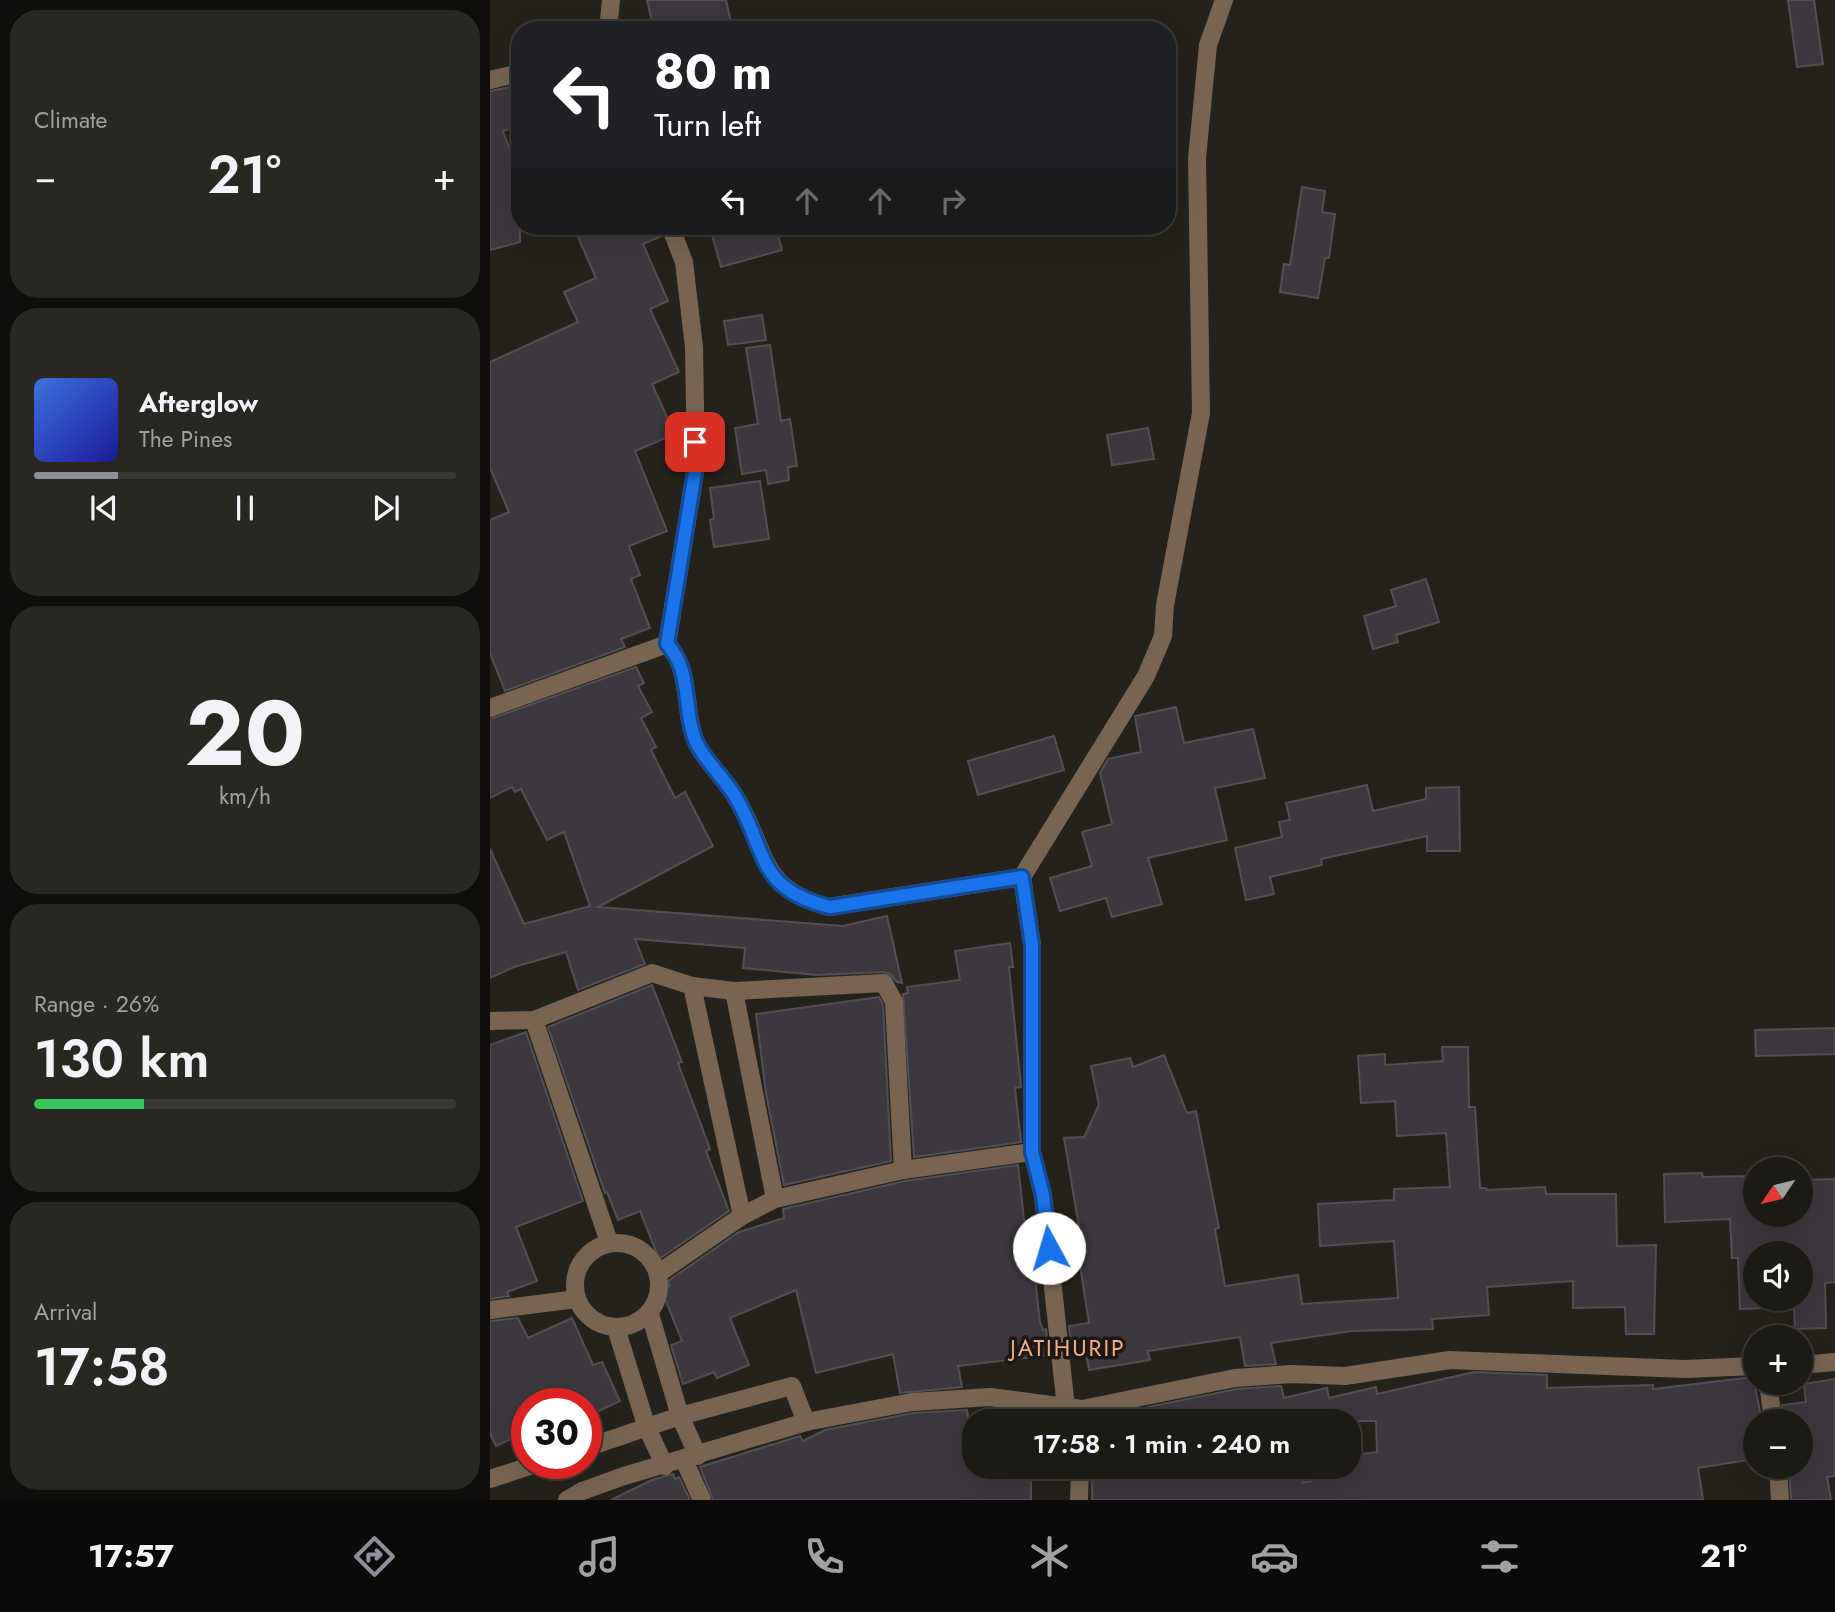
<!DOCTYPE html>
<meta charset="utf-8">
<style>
:root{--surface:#1c1a15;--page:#292722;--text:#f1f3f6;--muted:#a0a1a0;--line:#3a3834;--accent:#8c9099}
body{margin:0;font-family:Jost,sans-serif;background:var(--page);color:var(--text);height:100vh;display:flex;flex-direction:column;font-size:26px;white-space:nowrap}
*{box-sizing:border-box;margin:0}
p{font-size:23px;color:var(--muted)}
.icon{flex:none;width:38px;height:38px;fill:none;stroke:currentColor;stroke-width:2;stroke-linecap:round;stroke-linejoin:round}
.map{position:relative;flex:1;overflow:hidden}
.side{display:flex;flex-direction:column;gap:10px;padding:10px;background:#0f0e0c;width:490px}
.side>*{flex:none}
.top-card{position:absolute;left:21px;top:21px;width:665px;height:214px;border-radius:28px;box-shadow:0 7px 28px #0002,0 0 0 2px var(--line);background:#202124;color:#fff;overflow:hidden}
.needle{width:46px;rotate:235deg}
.fabs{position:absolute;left:1253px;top:1157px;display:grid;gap:14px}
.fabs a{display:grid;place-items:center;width:70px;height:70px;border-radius:50%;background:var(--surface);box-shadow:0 7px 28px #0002,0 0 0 2px var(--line);font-size:35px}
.speed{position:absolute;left:21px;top:1388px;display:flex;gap:14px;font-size:35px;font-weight:700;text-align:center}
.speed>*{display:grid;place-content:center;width:91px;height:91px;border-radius:50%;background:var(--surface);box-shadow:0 7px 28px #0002,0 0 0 2px var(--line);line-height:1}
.speed .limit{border:10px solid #d22;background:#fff;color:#111}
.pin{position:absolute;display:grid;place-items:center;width:60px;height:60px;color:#fff;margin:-30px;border-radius:14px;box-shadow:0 4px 10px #0006}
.me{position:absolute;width:77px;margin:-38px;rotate:354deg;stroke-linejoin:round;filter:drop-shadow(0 0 5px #0008)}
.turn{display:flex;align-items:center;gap:24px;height:147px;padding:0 28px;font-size:32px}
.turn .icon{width:91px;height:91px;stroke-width:2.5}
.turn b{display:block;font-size:49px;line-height:60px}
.lanes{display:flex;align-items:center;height:66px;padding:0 28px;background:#0003;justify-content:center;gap:35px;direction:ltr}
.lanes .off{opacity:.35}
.big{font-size:52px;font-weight:600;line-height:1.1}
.side .card{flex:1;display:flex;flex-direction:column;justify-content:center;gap:10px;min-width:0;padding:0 24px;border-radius:28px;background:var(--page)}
.side .dial{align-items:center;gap:0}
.dial b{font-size:91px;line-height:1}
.song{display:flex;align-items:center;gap:21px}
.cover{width:84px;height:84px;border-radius:10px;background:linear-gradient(135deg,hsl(220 70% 55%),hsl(240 70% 35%))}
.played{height:7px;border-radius:4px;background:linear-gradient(90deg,var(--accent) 20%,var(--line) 20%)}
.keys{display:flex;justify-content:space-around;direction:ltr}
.heat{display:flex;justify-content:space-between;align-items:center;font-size:38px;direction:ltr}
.charge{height:10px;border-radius:5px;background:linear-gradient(90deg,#34c759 26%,var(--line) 0)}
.trip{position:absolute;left:472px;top:1409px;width:399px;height:70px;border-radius:28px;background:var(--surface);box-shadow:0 7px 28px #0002,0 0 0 2px var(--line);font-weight:600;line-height:70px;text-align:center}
.tab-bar{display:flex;height:112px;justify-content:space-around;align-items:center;background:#0b0a08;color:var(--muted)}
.tab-bar .icon{width:49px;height:49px}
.tab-bar .on{color:var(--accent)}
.tab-bar b{font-size:32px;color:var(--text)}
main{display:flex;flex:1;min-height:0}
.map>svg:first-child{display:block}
.building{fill:#3b373d;stroke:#524e54;stroke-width:2;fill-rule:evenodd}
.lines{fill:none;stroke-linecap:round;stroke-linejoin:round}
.minor{stroke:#786451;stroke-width:18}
.route-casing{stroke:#114b97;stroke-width:18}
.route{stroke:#1a73e8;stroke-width:12}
.labels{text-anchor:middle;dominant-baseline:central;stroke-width:7;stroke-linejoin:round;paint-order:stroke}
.quarter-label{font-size:23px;letter-spacing:2px;fill:#f7ab8c;stroke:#1c1813}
</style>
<main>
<section class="side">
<div class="card"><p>Climate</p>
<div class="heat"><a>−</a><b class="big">21°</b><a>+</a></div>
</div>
<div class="card">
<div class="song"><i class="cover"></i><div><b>Afterglow</b><p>The Pines</p></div></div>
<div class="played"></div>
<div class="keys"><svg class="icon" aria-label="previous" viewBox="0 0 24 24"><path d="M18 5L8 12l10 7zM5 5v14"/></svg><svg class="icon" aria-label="pause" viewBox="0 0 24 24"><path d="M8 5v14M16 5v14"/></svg><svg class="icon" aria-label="next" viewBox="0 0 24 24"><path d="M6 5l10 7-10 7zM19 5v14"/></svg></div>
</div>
<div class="card dial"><b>20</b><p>km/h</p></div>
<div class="card"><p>Range · 26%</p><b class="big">130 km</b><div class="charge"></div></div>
<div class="card"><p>Arrival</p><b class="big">17:58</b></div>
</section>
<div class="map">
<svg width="1345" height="1500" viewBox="0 0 1345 1500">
<rect width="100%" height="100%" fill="#25221c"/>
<g class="building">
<path d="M157,0H236L242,27L228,30H164Z"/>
<path d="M1298,0H1324L1333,64L1307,67Z"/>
<path d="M30,85V126L13,131L30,178V242L0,250V91Z"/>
<path d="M812,187L835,191L832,212L845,214L839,258H835L828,298L790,292L794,264L800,265Z"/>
<path d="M114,226H169L172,236L153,244L178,301L160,309L189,372L162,384L185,434L145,451L177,531L139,546L150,575L141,579L160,628L131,639L135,647L15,691L0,653V520L19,512L0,468V362L88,322L74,292L106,278L88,237Z"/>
<path d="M256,226H285L292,250L231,267L222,235Z"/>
<path d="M272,315L276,340L238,345L234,321Z"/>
<path d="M280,345L291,421L300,419L307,466L298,467L299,480L278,484L276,470L252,474L245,428L268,424L256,348Z"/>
<path d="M658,428L664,459L622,465L617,435Z"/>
<path d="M270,481L279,539L224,547L220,520L224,519L220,488Z"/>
<path d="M936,579L949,622L906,635L908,642L883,649L874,616L906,606L901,590Z"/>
<path d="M146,667L154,683L148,686L162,712L151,718L166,747L161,750L185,798L195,792L223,846L108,907L353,926L397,916L412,983L407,982L400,974L393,972L327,975L253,968L255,948L145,939L155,964L88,990L76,952L24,967L0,978V849L34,924L100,906L74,832L57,840L31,789L25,792L22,787L0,798V719Z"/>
<path d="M686,707L694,743L763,729L775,778L725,788L737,840L658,858L672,904L622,917L616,898L570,911L560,878L602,866L592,832L622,824L610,773L618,759L651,752L645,716Z"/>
<path d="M564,736L574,770L488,795L478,761Z"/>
<path d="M877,785L883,811L936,799V788L969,787L970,851H937V836L831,859L832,865L780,877L784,894L756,900L745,848L792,837L789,822L800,820L796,803Z"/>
<path d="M520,943L523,967H519L531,1087L525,1088L531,1142L424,1157L413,994L418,993L417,987L470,980L465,951Z"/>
<path d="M162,985L192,1062L188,1063L220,1149L216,1151L239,1211L169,1259L150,1211L128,1220L117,1192L115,1193L58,1027Z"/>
<path d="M389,997L393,1005L401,1161L294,1185L276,1093L266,1014Z"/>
<path d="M1345,1028V1054L1266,1056L1265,1030Z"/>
<path d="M36,1032L93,1201L26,1227L47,1281L17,1292L19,1296L0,1299V1045Z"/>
<path d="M952,1047H978L979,1107H985L990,1188H996L997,1190L1055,1187L1056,1194H1126L1127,1246L1166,1245L1164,1334H1136L1135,1307L1083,1308V1281L997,1287L999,1315L942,1319L943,1329L861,1331L781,1343L786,1364L755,1366L750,1337L658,1351L660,1360L599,1370L596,1352L582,1353L579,1326L599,1323L584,1227H589L574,1138L594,1137L609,1105L601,1066L640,1058L643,1067L674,1055L697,1113L706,1111L729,1228L725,1229L735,1286L808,1275L812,1304L908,1298L904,1241L830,1246L828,1204L904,1200V1189L960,1187L956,1133L907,1136L905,1101L871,1103L868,1056L895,1054V1065L953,1061Z"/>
<path d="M528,1165L535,1229L539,1228L550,1322L553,1330L556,1329L559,1355L468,1366L472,1387L410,1393L403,1354L326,1373L306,1290L240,1318L259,1365L227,1378L224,1372L193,1384L181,1345L192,1341L171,1289L180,1286L178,1281L249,1232L294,1218L293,1209L415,1181Z"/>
<path d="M1212,1173L1213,1177L1254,1176L1255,1198H1265V1214H1311V1180L1345,1179V1282L1335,1283L1336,1328L1305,1329L1304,1307L1250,1309L1248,1258H1242L1240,1219L1175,1222L1174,1174ZM1265,1253H1311V1298H1265Z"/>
<path d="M28,1318L38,1338L82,1318L103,1365L112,1362L130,1401L96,1417V1404H90L84,1389L51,1404H37V1410L24,1416L32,1434L6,1446L0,1433V1321Z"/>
<path d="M984,1372L1057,1375V1388L1163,1385V1389L1263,1377L1272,1421H1265V1459L1208,1468L1213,1500H602V1466H694V1470L809,1466L813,1483L866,1470L862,1455L887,1452L886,1421H626H658V1407L747,1389L791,1386L794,1398L837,1388L839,1398L886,1387L887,1394Z"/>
<path d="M1345,1379V1476L1337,1477L1341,1500H1301L1299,1466H1311V1421H1294L1292,1405L1316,1402L1314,1384Z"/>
<path d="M477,1410L479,1423L485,1422V1466H554L555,1473L541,1476V1500H223L210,1467L310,1436L313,1441L335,1430L423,1413Z"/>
<path d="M534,1413L544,1414L545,1421H491Z"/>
<path d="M183,1474L185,1479L189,1477L200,1500H121L162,1480Z"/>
</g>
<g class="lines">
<g class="minor">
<path d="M118,30L121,0"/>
<path d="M0,80L30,73"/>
<path d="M180,226L194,262L204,347L206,466L177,644C203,671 192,712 207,744C217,763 234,778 245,796C278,850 267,889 339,907L532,877"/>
<path d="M0,708L177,644"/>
<path d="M202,986L252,1216"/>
<path d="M244,991L285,1199"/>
<path d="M44,1020L119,1242"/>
<path d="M0,1021L44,1020L162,973L202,986L244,991L394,983L404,1002L413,1170"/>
<circle cx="127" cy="1285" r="42"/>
<path d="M169,1273L252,1216L285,1199L413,1170L542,1152"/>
<path d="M0,1310L87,1299"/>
<path d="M160,1314L190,1416L208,1456"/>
<path d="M126,1328L157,1428L175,1466"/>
<path d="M1311,1365L1345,1362"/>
<path d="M1278,1382L1283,1421"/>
<path d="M576,1408L553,1195L542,1152V945L532,877L656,676L673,636L675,605L711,413L707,158L718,45L734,0"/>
<path d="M96,1448L190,1416L302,1386L316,1422"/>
<path d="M194,1460L212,1500"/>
<path d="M1288,1466L1290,1500"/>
<path d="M0,1479L49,1463"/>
<path d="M77,1500L92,1491L134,1476L316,1422L422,1402L500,1397L592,1409L745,1378L802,1374L855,1376L960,1360L1195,1369L1265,1366"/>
<path d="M589,1500L590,1466"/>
</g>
</g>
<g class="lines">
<defs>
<path id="route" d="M205,442L206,466L177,644C203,671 192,712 207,744C217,763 234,778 245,796C278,851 265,889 340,907L532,877L542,945V1152L553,1195L559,1248"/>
</defs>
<use href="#route" class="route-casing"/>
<use href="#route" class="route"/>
</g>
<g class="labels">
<g class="quarter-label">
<text x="578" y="1348">JATIHURIP</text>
</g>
</g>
</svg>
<div class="fabs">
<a><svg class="needle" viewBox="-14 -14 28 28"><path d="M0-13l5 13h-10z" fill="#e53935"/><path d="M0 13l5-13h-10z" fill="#a0a1a0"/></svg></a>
<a><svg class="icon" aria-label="sound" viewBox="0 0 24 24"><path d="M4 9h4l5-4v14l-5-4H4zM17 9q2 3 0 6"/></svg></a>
<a>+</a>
<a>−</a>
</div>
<div class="speed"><div class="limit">30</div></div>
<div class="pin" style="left:205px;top:442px;background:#d93025"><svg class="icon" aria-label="arrive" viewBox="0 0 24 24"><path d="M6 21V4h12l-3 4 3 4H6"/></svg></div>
<svg class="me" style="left:559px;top:1248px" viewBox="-20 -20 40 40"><circle r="19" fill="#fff"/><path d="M0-13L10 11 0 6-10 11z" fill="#1a73e8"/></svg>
<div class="trip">17:58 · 1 min · 240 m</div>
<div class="top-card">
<div class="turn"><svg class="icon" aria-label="left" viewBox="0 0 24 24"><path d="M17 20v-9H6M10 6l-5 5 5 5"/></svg><div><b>80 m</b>Turn left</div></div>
<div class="lanes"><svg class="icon" aria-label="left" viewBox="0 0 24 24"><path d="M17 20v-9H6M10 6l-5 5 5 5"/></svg><svg class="icon off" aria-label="ahead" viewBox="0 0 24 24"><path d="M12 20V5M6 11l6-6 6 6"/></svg><svg class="icon off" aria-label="ahead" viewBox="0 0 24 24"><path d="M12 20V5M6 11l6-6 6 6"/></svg><svg class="icon off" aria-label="right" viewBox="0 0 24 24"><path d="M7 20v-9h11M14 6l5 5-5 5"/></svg></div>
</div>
</div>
</main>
<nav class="tab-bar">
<b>17:57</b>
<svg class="icon on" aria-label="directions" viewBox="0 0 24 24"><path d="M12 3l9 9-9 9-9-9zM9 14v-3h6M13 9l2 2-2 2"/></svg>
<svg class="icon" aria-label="music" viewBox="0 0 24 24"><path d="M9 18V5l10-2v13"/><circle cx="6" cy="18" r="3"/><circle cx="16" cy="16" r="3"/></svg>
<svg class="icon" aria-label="phone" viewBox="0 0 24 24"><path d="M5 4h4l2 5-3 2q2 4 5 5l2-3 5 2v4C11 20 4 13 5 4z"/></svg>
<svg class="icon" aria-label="climate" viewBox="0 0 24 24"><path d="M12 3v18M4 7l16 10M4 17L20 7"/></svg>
<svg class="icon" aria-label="car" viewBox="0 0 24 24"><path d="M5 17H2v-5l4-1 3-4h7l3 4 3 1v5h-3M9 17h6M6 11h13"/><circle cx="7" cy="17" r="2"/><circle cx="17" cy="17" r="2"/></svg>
<svg class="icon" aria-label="filters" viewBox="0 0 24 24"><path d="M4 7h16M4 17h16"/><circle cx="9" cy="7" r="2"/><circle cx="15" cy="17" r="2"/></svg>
<b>21°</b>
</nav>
